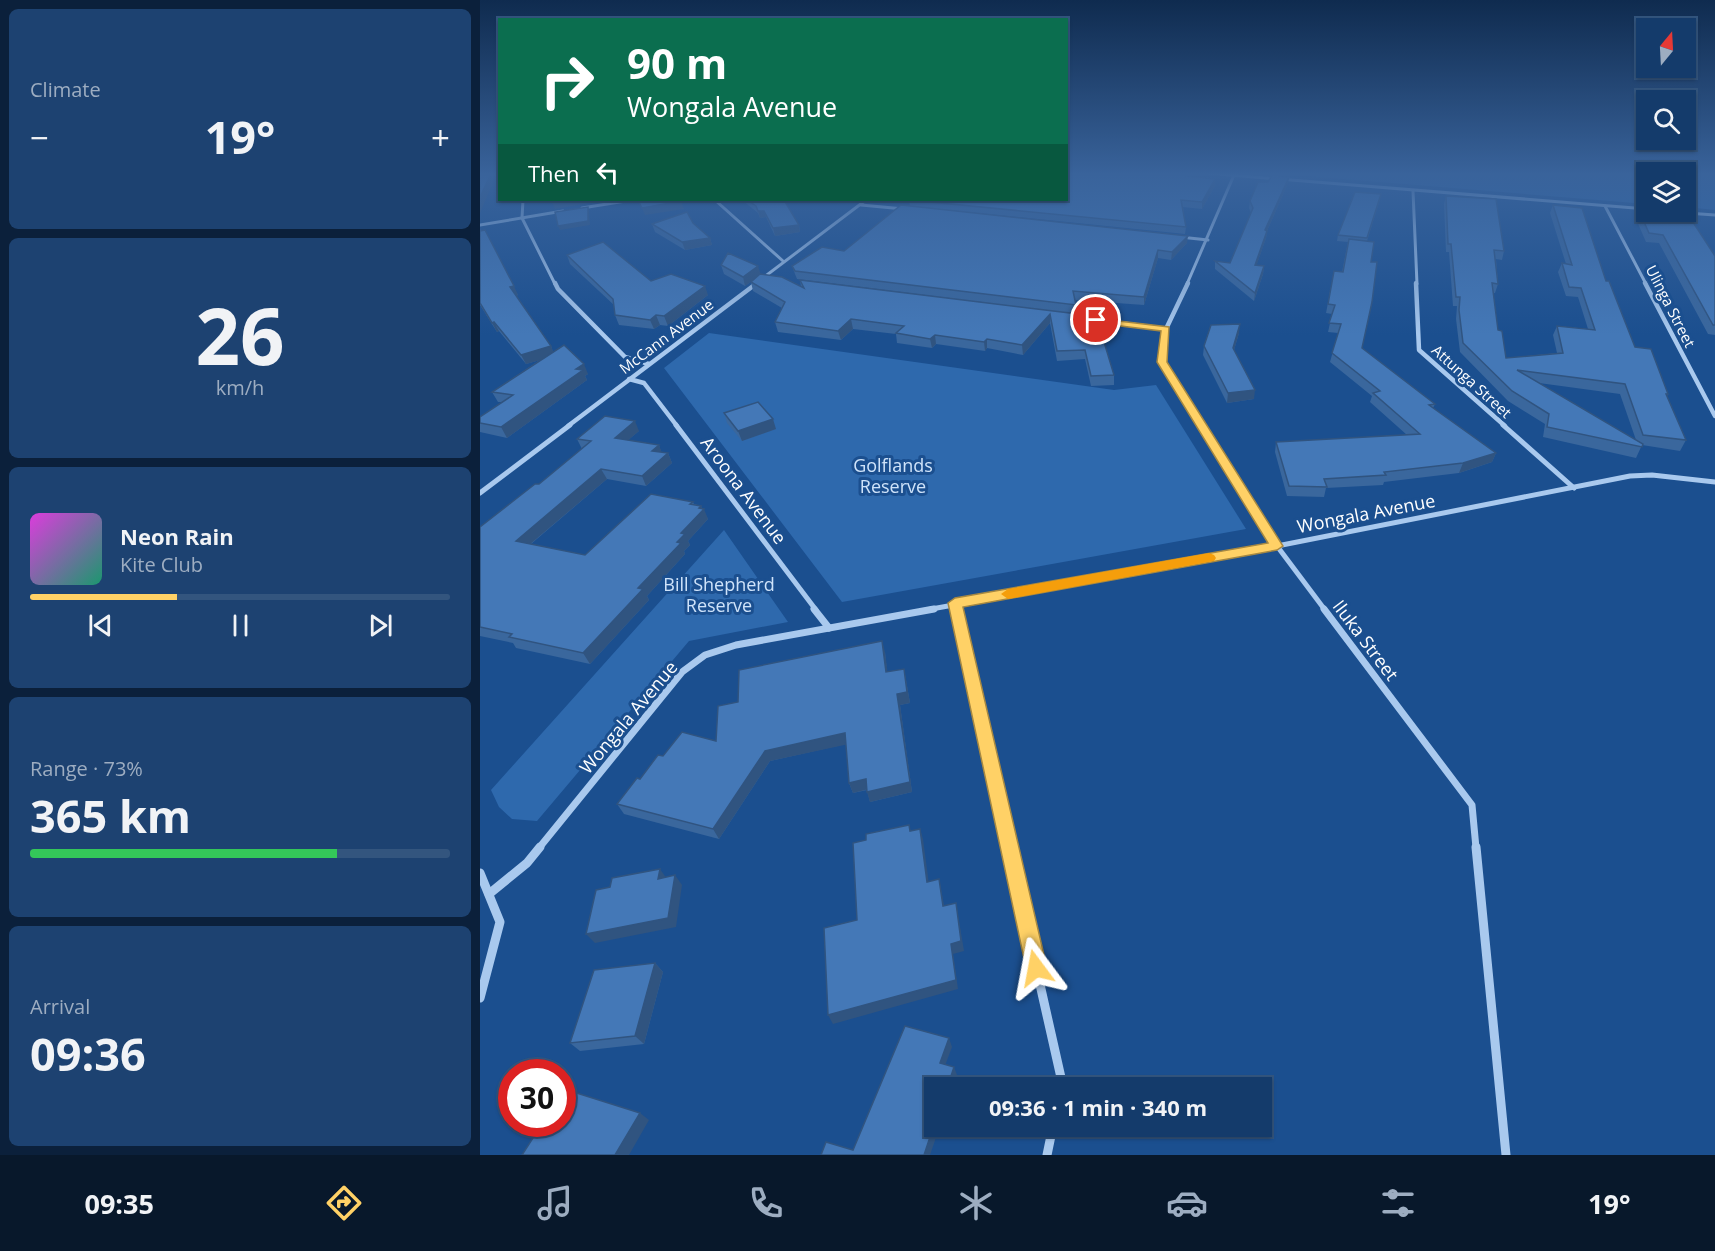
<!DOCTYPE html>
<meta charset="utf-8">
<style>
:root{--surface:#143b6b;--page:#1d4271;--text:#f1f3f6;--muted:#9dadc1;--line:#33557e;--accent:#ffd166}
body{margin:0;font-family:"Open Sans",sans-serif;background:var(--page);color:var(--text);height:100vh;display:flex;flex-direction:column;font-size:22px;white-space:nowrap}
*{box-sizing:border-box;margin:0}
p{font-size:20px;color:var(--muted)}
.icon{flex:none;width:33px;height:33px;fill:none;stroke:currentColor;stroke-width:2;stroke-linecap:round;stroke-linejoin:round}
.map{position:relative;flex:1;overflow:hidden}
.drawer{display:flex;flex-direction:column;gap:9px;padding:9px;background:#0b203b;width:480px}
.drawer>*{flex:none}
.hud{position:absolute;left:18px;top:18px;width:570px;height:183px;border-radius:0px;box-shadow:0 2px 4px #0004,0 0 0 2px var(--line);background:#0b6e4f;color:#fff;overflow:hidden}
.needle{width:39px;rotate:18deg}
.tools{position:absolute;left:1156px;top:18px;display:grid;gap:12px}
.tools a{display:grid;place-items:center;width:60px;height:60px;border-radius:0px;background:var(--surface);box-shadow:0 2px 4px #0004,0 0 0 2px var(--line);font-size:30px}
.speed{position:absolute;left:18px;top:1059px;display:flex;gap:12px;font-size:30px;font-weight:700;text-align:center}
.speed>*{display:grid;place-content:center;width:78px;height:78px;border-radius:50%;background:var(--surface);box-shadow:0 2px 4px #0004,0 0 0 2px var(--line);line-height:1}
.speed .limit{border:9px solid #d22;background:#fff;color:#111}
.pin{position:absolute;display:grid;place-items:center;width:51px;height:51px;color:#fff;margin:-26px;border:3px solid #fff;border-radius:50%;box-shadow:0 2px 6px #0007}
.me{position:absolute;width:66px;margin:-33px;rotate:347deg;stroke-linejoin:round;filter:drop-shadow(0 0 4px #0008)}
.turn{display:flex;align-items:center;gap:21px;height:126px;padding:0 30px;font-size:27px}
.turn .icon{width:78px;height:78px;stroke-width:2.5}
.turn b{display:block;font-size:42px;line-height:51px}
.then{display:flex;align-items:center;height:57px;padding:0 30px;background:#0003;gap:12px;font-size:22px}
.big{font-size:45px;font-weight:700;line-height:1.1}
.drawer .tile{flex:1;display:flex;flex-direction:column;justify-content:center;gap:9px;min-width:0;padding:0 21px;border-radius:9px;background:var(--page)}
.drawer .dial{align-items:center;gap:0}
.dial b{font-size:78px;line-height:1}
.song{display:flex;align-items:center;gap:18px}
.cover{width:72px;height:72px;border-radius:9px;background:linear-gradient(135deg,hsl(300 70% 55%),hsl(160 70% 35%))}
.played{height:6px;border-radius:3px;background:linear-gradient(90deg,var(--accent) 35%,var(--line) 35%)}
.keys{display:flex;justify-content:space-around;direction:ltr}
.heat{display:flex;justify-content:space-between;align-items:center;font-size:33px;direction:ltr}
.charge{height:9px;border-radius:4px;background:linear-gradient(90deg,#34c759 73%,var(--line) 0)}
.trip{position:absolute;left:444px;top:1077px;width:348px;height:60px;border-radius:0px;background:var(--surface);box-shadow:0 2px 4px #0004,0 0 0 2px var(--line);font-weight:700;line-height:60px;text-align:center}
.dock{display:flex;height:96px;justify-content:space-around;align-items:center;background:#08182b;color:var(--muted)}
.dock .icon{width:42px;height:42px}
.dock .active{color:var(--accent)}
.dock b{font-size:27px;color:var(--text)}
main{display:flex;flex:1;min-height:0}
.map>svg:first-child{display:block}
.green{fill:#2e69ad}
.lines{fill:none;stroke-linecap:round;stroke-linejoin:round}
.street-far4{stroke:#a9c9ee;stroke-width:3}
.street-far3{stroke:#a9c9ee;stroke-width:4.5}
.street-far2{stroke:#a9c9ee;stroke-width:5}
.street-far1{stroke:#a9c9ee;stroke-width:7}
.street{stroke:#a9c9ee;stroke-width:9}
.wall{fill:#3a679d;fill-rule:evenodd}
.shaded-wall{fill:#305480}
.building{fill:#4478b7;stroke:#305480;stroke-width:1.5}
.route{fill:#ffd166;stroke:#a68842;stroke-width:1.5}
.slow{fill:#f59e0b}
.labels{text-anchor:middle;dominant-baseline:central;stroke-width:6;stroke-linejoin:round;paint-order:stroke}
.far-street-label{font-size:15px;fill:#fff;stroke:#1b4f8f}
.park-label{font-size:18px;fill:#cfe3fa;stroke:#1b4f8f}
.street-label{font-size:18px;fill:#fff;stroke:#1b4f8f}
</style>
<main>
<section class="drawer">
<div class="tile"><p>Climate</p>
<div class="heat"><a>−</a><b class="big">19°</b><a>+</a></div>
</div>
<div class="tile dial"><b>26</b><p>km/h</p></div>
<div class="tile">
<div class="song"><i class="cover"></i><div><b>Neon Rain</b><p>Kite Club</p></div></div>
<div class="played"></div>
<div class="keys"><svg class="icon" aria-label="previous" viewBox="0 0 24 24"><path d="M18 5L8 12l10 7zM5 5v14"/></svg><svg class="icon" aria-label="pause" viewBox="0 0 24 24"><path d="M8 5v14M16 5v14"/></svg><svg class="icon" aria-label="next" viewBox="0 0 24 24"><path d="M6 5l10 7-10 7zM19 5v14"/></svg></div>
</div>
<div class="tile"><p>Range · 73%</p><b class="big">365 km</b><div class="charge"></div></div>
<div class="tile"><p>Arrival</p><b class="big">09:36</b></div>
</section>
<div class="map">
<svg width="1235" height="1155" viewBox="0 0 1235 1155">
<rect width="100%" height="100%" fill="#1b4f8f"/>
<g class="green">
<path d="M789,173H1167V204Z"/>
<path d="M1206,173H1235V210L1206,207Z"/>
<path d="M229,333L634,390L676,385L766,529L362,602L184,368Z"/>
<path d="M244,530L308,622L209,641L57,821L32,819L19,807L11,790Z"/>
</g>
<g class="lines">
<g class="street-far4">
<path d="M726,173L1167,209"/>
<path d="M933,191L937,284"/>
<path d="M43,200L42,218L75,284"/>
<path d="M235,200L303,261"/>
<path d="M381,205L424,209"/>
<path d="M1125,206L1166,284"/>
<path d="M102,208L152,200"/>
<path d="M1193,212L1235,215"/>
<path d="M0,225L83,211"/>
<path d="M700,237L728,240"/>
<path d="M275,284L386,200"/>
<path d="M707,284L754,175"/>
</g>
<g class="street-far3">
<path d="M75,283L78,289L145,357L169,364"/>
<path d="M708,283L686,329L682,362L722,426"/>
<path d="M936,283L939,350L1025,426"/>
<path d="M1165,283L1235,416"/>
<path d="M592,317L686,329"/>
<path d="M149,379L164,383L197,426"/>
<path d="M88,426L277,283"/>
</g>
<g class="street-far2">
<path d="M196,425L336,610"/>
<path d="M721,425L797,546L845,610"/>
<path d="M1023,425L1094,488"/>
<path d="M0,493L90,425"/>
<path d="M475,603L477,610"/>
<path d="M446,610L797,546L1150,476L1172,475L1235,482"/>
</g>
<g class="street-far1">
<path d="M334,609L349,628"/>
<path d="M476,609L530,848"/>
<path d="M844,609L992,805L996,848"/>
<path d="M59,848L202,672L225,655L256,645L454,609"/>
</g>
<g class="street">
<path d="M529,847L582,1082L581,1088"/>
<path d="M996,847L1026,1155"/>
<path d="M0,873L20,922L0,998"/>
<path d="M9,894L47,863L60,847"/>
<path d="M567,1155L573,1126"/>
</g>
</g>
<g class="wall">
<path d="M735,179V186L722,209L703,207L706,227L705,234L430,206L429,200Z"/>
<path d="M788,182L808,183L787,231L786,238L776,266H784L783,274L774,301L735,269V261L750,263L771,213L769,208L770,201Z"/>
<path d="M966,196L1024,251L1022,260L1016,259L1018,284L1015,293H1013L1018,330L1026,358L1077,353L1073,335L1077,326L1108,329L1098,297L1086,296L1078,272L1082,263L1086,264L1070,213L1073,205L1126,281L1155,347L1188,394L1187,396L1206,440L1200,451L1162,445L1156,458L1063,437L1065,424L1028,401L980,352L976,319L977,306H973L969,252H966L964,204ZM1059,383L1140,394L1156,440Z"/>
<path d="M900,199L887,241L891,262L882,348L955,404L953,408L1016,453L1012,462L979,473L904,482L903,485L846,488L844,497L807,496L795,452L796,442L927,435L890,402L892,396L850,362L858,333L848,332L852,314L846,313L854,271L862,272L868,242L857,241L858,235Z"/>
<path d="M262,200H304L319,225L320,232L295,236L286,217L280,218L278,213Z"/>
<path d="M327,200H353L348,202Z"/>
<path d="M1159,211L1235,256V335L1228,334L1179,243L1166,242L1156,219Z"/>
<path d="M213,223L230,238L232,245L205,250L175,232L172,224Z"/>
<path d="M0,229L38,295L36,296L71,346L73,352L108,374L105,376L107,380L27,438L0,432V417L22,402H18L12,392L60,360L46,364L19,331L17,332L0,305Z"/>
<path d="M707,243L691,260L678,258L664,305L595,300L596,313L603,333L634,375V385L611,386L605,359L577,361L570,323L543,355L507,348L505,351L456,344L452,348L417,343L416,334L373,329L361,340L298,332L295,322L302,308L273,291L271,282L272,281L265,286L244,274L241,265L280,274L321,287L320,280L502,302L317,279L315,274L312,266L364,251Z"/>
<path d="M87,255L171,281L228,295L188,326L180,325L174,329L139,325L135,315L134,305L90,264Z"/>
<path d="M759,333L754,350L774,399L747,403L723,355L724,346Z"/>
<path d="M244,413L296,429L262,441L247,423Z"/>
<path d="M159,431L148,440L179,445L181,452L188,453L192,463L166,486L127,479L51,544L105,555L213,502L214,504L221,506L228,519L208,541L210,545L204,551L205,554L167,596L169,600L110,664L36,648L33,643L0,636V527L59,484L102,449L97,439Z"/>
<path d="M405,652L407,672L424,669L426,680L430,703L420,705L432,792L390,802L387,790L373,793L369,783L366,744L290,761L239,839L144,814L137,804L183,756L236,741L258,702Z"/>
<path d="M175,963L183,972L164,1044L100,1051L90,1043Z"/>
</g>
<g class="shaded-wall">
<path d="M10,173H14L12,185L0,213V197Z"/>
<path d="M809,177L808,183L787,231L786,238L774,273L775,265L785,230Z"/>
<path d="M735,179V186L722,209V202Z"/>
<path d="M88,200H109V203L75,209L72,202Z"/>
<path d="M201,201L204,209L165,215L162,208Z"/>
<path d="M108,207L109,211L110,225L80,230L78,226Z"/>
<path d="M278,211H284L286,217L280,218Z"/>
<path d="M319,225L320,232L295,236L293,228Z"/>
<path d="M708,236L707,243L691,260L692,252Z"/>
<path d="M230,238L232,245L205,250L202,242Z"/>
<path d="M678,250V258L664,305V297Z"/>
<path d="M278,266L281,275L265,286L263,277Z"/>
<path d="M784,266L783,274L774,301L775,293Z"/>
<path d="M34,286L38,295L34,296L30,287Z"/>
<path d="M225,286L228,295L188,326L184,316Z"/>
<path d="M570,314V323L543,355L542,345Z"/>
<path d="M176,315L180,325L174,329L170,320Z"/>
<path d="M371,319L373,329L361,340L358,331Z"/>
<path d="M14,322L19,331L17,332L12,323Z"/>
<path d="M760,324L759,333L752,357L753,348Z"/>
<path d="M455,335L456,344L452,348L450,339Z"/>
<path d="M507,339V348L505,351L504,342Z"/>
<path d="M71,346L75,356L46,364L41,355Z"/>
<path d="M104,364L108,374L105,376L107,380L27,438L21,427Z"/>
<path d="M775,390L774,399L747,403L748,393Z"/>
<path d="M293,419L296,429L262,441L258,431Z"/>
<path d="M155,421L159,431L139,448L135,438Z"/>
<path d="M179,445L183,456L172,451Z"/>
<path d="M188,453L192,463L166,486L162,476Z"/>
<path d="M1016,453L1012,462L979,473L983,463Z"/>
<path d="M121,469L127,479L42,551L36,541Z"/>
<path d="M221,506L223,510L224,509L228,519L208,541L210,545L204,551L205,554L167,596L169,600L110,664L103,653L197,542L201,533Z"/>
<path d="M402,641L405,652L409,683L406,672Z"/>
<path d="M424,669L426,680L430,703L420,705L432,792L390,802L387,792L417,694Z"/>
<path d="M365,733L369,744L290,761L239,839L233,829L285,751Z"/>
<path d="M386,779L389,789L373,793L369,783Z"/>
<path d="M440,829L443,839L450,892L447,882Z"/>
<path d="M180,869L187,879H178Z"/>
<path d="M195,875L202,885L196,927L115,943L106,934Z"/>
<path d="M459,879L461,889L466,916L463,906Z"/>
<path d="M476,903L484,951L473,954L478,989L353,1024L348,1015L471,944Z"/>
<path d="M175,963L183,972L164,1044L155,1036Z"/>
<path d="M469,1038L472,1047L463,1071L460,1063Z"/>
<path d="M474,1067L477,1075L473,1088H467Z"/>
<path d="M160,1113L169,1120L149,1155H135Z"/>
<path d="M454,1125V1126H460L450,1155H444Z"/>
</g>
<g class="building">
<path d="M0,173H10L9,178L0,197Z"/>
<path d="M586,173H681L735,179L722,202L701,200L706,227L429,200H586Z"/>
<path d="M792,175L809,177L785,230L787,231L775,265L784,266L775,293L735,261L750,263L773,208L770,201L778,182H788Z"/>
<path d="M875,192L901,194L887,238L858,235Z"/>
<path d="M966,196L1016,199L1024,251L1014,250L1018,284L1012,283L1018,330L1022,331L1026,358L1083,353L1077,326L1115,330L1101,288L1089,287L1082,263L1092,265L1073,205L1102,208L1126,281H1129L1155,347L1171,349L1188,394H1186L1206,440L1163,435L1145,384L1037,370L1163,444L1162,447L1067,427L1069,414L1032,391L983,343L979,310L980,297H976L971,244H968Z"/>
<path d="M72,200H88L72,202Z"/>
<path d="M158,200H200L201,201L162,208Z"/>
<path d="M267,200H304L319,225L293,228L284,211H278L276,206Z"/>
<path d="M421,205L708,236L692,252L678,250L664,297L593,291L596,305L315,271L312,266L342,247L364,251Z"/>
<path d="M108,207V221L78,226L75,212Z"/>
<path d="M1159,211L1209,216L1235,256V325H1233L1183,235L1169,233Z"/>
<path d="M207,212L213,223L230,238L202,242L172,224Z"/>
<path d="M5,230L34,286L30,287L71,346L41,355L14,322L12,323L0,303V231Z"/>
<path d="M869,239L894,242L891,262H897L892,302L882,348L955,404L949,405L1016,453L983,463L904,472L906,475L844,479L847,487L809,486L796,442L940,434L893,393L900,391L852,353L861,324L849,323L855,305L848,304L854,271L863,272Z"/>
<path d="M123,242L171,281L191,274L225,286L184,316L176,315L170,320L135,315L133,299L87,255Z"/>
<path d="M248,253L278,266L263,277L241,265Z"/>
<path d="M280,274L302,277L324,288L320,280L598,314L603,333L621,332L634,375L611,376L605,350L577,351L570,314L542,345L507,339L504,342L455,335L450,339L416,333L424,326L371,319L358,331L295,322L305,302L271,282Z"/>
<path d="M760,324L753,348L775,390L748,393L724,346L731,325Z"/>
<path d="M84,345L104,364L96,369L103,370L21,427L0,423V417L33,395L12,392Z"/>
<path d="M278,402L293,419L258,431L244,413Z"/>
<path d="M125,416L155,421L135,438L179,445L172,451L188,453L162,476L121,469L36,541L105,555L171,494L213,502L210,504L221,506L219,508L224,509L201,533L205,534L197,542L201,543L158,588L163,589L103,653L29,637L32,634L0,627V527L55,484H59L111,441L97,439Z"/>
<path d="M402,641L406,672L424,669L427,692L417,694L430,782L387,792L386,779L369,783L365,733L285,751L233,829L137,804L157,778L160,779L178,755L183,756L202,732L236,741L238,706L258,702L259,670Z"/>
<path d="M429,825L430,831L440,829L447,882L459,879L463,906L476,903L481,941L471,944L476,980L348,1015L344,928L377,920L373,843L386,840V834Z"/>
<path d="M180,869L178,879L195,875L188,918L106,934L116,890L130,887L132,878Z"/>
<path d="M175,963L155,1036L90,1043L114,970Z"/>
<path d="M425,1026L469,1038L460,1063L474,1067L467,1088H454V1125L444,1155H341L346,1142L373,1150Z"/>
<path d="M84,1089L160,1113L135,1155H42L62,1124H82V1091Z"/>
</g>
<linearGradient id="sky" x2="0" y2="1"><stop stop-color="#0f2b4f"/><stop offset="0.52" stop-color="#39639b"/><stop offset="1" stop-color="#39639b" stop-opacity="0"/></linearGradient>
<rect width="1235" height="335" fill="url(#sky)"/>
<path class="route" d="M613,318L689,327L687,362L803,546L797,550L483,607L567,968L564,975L556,978L549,975L546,968L468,603L475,598L788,543L677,362L681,331L616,323L612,320Z"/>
<path class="slow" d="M729,553L734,555L736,558L734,561L528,599L521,594L528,589Z"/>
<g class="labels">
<g class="far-street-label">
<text transform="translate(1191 306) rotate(63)">Ulinga Street</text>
<text transform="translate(186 336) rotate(-37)">McCann Avenue</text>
<text transform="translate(992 381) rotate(42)">Attunga Street</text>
</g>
<g class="park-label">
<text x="413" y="465">Golflands<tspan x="413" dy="21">Reserve</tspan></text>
<text x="239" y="584">Bill Shepherd<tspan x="239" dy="21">Reserve</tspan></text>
</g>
<g class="street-label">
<text transform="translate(264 490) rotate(53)">Aroona Avenue</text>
<text transform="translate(886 513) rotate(-11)">Wongala Avenue</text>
<text transform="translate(886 640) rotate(53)">Iluka Street</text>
<text transform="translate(148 717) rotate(-50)">Wongala Avenue</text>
</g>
</g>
</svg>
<div class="tools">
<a><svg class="needle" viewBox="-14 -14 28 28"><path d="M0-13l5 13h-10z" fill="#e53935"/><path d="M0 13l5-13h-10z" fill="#9dadc1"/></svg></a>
<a><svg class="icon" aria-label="search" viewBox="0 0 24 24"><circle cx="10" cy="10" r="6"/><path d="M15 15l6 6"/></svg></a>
<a><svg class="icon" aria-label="layers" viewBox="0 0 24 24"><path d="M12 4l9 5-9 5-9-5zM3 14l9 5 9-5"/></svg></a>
</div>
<div class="speed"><div class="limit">30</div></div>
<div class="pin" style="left:616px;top:320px;background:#d93025"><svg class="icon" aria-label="arrive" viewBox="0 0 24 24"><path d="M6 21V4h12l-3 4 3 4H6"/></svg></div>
<svg class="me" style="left:556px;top:968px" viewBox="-20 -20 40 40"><path d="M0-17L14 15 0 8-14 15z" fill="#ffd166" stroke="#fff" stroke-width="4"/></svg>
<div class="trip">09:36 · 1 min · 340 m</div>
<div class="hud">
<div class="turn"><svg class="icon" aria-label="right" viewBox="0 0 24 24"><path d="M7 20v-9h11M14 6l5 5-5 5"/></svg><div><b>90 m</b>Wongala Avenue</div></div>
<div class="then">Then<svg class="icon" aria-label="left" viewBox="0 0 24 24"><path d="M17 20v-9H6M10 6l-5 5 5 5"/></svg></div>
</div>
</div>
</main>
<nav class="dock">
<b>09:35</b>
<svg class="icon active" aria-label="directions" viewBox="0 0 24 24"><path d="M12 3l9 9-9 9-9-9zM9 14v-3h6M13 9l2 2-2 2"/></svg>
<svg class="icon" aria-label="music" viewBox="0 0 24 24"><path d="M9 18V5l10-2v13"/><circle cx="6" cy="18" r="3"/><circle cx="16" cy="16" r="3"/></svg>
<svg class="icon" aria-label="phone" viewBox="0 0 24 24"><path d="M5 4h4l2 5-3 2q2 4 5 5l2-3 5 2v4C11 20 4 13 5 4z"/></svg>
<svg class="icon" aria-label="climate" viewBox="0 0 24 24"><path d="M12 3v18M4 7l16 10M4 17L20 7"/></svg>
<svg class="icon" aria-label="car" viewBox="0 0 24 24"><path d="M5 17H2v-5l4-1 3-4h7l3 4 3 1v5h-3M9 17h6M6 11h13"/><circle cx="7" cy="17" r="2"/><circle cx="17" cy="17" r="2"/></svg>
<svg class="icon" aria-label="filters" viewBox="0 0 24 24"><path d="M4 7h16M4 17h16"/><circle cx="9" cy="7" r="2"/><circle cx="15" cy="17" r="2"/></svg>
<b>19°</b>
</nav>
